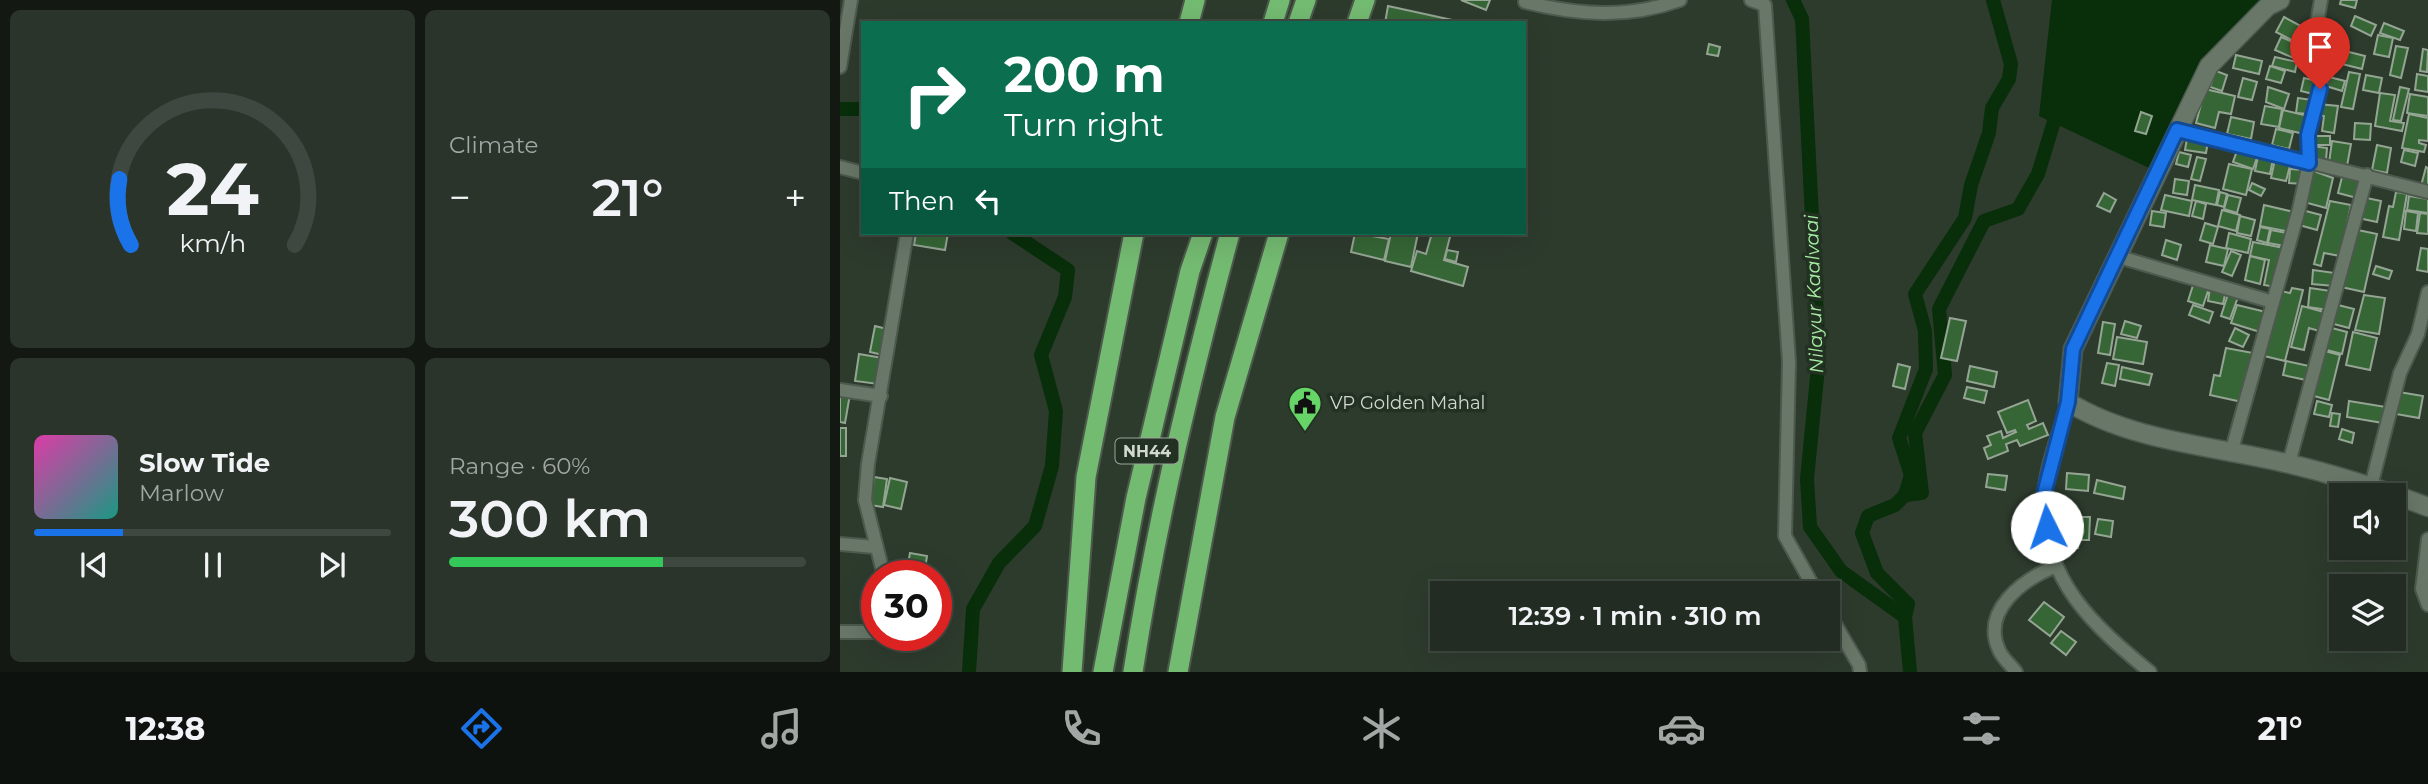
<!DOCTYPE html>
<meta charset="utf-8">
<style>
:root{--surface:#222c22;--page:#2a342a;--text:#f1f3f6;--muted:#a2a7a5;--line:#3f4840;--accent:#1a73e8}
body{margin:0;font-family:Montserrat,sans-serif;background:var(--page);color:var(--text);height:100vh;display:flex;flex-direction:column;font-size:26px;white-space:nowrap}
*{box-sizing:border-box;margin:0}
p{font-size:23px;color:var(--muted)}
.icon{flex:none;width:38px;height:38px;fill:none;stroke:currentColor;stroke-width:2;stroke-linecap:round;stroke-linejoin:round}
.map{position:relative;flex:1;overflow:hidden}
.drawer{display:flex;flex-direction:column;gap:10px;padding:10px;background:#131813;width:840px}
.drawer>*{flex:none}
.hud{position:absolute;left:21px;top:21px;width:665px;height:214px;border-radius:0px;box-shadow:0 7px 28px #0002,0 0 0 2px var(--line);background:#0b6e4f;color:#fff;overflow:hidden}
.buttons{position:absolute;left:1489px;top:483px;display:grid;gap:14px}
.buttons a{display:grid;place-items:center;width:77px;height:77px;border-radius:0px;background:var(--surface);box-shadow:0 7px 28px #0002,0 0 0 2px var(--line);font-size:35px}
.speed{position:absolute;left:21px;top:560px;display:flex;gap:14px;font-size:35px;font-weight:700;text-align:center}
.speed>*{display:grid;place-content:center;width:91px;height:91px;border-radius:50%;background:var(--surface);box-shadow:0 7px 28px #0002,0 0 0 2px var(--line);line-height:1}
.speed .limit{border:10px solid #d22;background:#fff;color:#111}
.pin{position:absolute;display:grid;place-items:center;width:60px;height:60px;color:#fff;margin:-72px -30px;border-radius:50% 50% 50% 0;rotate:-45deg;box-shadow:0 0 7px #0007}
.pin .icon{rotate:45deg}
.me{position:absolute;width:77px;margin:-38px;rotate:356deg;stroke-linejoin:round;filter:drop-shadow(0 0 5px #0008)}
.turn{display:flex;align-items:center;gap:24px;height:147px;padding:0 28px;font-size:32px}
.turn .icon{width:91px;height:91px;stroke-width:2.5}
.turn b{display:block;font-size:49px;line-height:60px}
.then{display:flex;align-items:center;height:66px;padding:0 28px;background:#0003;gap:14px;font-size:26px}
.big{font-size:52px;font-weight:600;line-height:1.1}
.drawer .widget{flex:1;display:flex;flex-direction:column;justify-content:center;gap:10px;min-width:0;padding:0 24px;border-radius:10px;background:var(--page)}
.drawer .dial{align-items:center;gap:0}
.dial svg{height:182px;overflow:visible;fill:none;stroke:var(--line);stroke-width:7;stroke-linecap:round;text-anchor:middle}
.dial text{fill:var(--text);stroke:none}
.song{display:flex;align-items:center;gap:21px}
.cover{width:84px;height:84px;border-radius:10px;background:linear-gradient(135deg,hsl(320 70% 55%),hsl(170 70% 35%))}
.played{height:7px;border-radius:4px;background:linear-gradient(90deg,var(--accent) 25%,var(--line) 25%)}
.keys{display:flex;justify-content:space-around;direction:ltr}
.heat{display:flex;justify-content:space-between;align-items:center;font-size:38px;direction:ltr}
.charge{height:10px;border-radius:5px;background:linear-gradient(90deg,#34c759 60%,var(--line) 0)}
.drawer .tiles{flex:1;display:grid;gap:10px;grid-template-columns:repeat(2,1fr)}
.trip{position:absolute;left:590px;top:581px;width:410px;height:70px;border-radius:0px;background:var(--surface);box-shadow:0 7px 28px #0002,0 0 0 2px var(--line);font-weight:600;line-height:70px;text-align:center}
.tabs{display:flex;height:112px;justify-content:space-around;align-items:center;background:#0e120e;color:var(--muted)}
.tabs .icon{width:49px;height:49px}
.tabs .current{color:var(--accent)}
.tabs b{font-size:32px;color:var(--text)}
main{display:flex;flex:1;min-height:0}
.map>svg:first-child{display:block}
.water{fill:#082e0a}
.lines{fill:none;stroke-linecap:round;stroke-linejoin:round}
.canal{stroke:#082e0a;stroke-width:14}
.building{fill:#366636;stroke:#95a594;stroke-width:2}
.minor-casing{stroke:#4d594d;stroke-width:16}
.secondary-casing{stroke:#4d594d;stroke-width:21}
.trunk-casing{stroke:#4d594d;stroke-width:23}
.minor{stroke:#687767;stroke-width:12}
.secondary{stroke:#687767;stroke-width:18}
.trunk{stroke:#74bb72;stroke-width:19}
.route-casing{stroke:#114b97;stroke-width:18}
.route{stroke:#1a73e8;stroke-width:12}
.labels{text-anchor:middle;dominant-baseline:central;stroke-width:7;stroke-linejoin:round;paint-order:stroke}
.shield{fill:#233123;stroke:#9ca69b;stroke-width:2}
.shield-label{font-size:16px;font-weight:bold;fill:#d0d8cf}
.poi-label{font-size:18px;fill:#d0d8cf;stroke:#233123;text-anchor:start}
.water-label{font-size:19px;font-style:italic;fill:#a6eda3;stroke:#233123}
</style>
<main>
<section class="drawer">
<div class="tiles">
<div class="widget dial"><svg viewBox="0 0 100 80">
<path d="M14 69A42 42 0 1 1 86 69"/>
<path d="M14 69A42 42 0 0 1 9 40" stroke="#1a73e8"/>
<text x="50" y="56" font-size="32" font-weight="700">24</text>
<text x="50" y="72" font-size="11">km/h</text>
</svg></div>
<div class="widget"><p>Climate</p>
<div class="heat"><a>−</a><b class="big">21°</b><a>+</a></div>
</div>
<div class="widget">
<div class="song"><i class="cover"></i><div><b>Slow Tide</b><p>Marlow</p></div></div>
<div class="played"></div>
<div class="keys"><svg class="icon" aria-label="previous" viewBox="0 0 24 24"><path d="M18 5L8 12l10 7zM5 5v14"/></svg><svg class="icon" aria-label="pause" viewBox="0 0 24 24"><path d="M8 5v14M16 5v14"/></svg><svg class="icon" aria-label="next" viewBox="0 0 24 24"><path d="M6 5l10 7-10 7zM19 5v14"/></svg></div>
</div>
<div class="widget"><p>Range · 60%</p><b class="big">300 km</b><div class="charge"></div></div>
</div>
</section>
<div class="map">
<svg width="1588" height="672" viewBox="0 0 1588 672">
<rect width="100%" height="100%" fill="#2d3b2d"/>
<path class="water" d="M1212,0H1426L1361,66L1309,168L1199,116Z"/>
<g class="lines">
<g class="canal">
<path d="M953,0L962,19L979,357L967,479L970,527L1001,571L1065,617L1070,672"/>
<path d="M0,109H23"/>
<path d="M1065,495L1082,493L1075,433L1105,375L1099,309L1144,221L1178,209L1198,174L1219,105"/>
<path d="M1065,617L1068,604L1037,573L1022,533L1028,516L1055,505L1065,495L1071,475L1059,438L1086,369L1085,331L1075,294L1125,218L1131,185L1149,133L1152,108L1169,79L1171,64L1153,0"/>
<path d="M129,672L133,609L159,563L195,526L212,466L216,411L201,355L225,297L228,270L172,233"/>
</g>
</g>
<g class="building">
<path d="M621,0H650L646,10Z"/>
<path d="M1501,0H1517L1515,8L1500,4Z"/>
<path d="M548,6L626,23H545Z"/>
<path d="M1515,16L1536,25L1531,36L1511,26Z"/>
<path d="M1444,17L1470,31L1463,46L1436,32Z"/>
<path d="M1544,23L1564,31L1560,40L1540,33Z"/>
<path d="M1538,35L1553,38L1549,57L1534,54Z"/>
<path d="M1441,37L1462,46L1456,59L1435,50Z"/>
<path d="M1475,42L1489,45L1481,75L1468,72Z"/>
<path d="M869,44L880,47L878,56L867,54Z"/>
<path d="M1556,46L1568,48L1561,78L1550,75Z"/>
<path d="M1497,49L1525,56L1522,69L1494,62Z"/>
<path d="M1583,49L1588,50L1587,72L1580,71Z"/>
<path d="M1396,55L1422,61L1419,74L1393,68Z"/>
<path d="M1435,57L1457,62L1455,72L1432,66Z"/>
<path d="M1430,66L1445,71L1441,83L1426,79Z"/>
<path d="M1376,71L1387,75L1382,91L1370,87Z"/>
<path d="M1509,72L1520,74L1513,109L1501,107Z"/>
<path d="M1577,74L1588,76V92L1575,90Z"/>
<path d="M1526,75L1542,78L1539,93L1523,90Z"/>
<path d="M1489,77L1505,81L1502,91L1486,86Z"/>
<path d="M1403,78L1417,82L1412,100L1398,97Z"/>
<path d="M1464,78L1477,81L1473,94L1461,91Z"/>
<path d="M1428,87L1449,94L1444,109L1426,102Z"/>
<path d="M1560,87L1569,89L1561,121L1553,120Z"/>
<path d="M1365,89L1395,96L1391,114L1379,112L1375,128L1356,123Z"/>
<path d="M1540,93L1555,95L1550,121L1564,123L1562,131L1535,126Z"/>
<path d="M1570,94L1588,97V116L1567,113Z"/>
<path d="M1458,98L1472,100L1470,114L1456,113Z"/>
<path d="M1478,104L1498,106L1494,133L1482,131L1484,116L1476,115Z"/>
<path d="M1425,106L1442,109L1439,127L1421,124Z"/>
<path d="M1443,110L1468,116L1464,134L1439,128Z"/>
<path d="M1301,112L1312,116L1306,134L1295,131Z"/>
<path d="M1569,114L1588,118V141L1579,140V143L1586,145L1584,152L1562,148Z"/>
<path d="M1391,117L1414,122L1411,139L1387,134Z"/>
<path d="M1515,123L1531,124L1530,140L1514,139Z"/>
<path d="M1436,129L1453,133L1449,149L1432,145Z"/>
<rect x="1474" y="136" width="16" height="9"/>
<path d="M1347,138L1368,141L1366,153L1345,150Z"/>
<path d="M1492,141L1511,144L1507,166L1489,163Z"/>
<path d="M1537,145L1551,148L1547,173L1532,170Z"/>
<path d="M1472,146L1487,148L1486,160L1470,157Z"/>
<path d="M1398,148L1418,155L1413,169L1393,162Z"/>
<path d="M1564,150L1578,153L1575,166L1561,162Z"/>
<path d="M1339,152L1351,155L1348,167L1336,164Z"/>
<path d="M1418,156L1433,159L1430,174L1415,171Z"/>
<path d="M1357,157L1366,159L1360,181L1351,179Z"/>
<path d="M1435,159L1451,162L1446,181L1431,178Z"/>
<path d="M1389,164L1412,169L1406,195L1383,189Z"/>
<path d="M1586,167L1588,168V188L1581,186Z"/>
<path d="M1450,169L1464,170L1463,184L1449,183Z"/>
<path d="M1471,170L1493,178L1486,208L1464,202Z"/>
<path d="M1502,177L1521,181L1517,198L1498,193Z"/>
<path d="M1335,179L1349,181L1347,195L1333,193Z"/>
<path d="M1412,183L1425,189L1421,196L1409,190Z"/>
<path d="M1355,185L1379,190L1376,205L1352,200Z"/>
<path d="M1380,192L1387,194L1384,207L1377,205Z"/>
<path d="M1556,192L1567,194L1559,240L1543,237L1549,206L1553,207Z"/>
<path d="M1264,193L1276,200L1270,212L1257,206Z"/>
<path d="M1325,195L1352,201L1349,216L1321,210Z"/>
<path d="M1388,195L1401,198L1397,213L1384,209Z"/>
<path d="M1569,196L1588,199V213L1567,210Z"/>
<path d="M1522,197L1541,201L1537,222L1518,218Z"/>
<path d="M1356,201L1366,204L1363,219L1352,216Z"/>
<path d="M1490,201L1511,205L1500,256L1484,253L1481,266L1474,264Z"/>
<path d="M1424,205L1454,212L1450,232L1420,226Z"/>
<path d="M1382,210L1400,215L1396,231L1378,226Z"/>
<path d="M1462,210L1481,215L1477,230L1459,225Z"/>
<path d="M1312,211L1326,213L1324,227L1310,225Z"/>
<path d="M1566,211L1578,213L1576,231L1564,229Z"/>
<path d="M1580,213L1588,214V234L1577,233Z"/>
<path d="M1400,216L1415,220L1411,236L1397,233Z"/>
<path d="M1365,223L1378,227L1373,244L1360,240Z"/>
<path d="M1420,227L1430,229L1427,243L1417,240Z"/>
<path d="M1513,229L1537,234L1524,292L1501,287Z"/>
<path d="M1431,230L1447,233L1445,246L1428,243Z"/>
<path d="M76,233H108L105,250L74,245Z"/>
<path d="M515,233L549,239L544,260L511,252Z"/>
<path d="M551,233H578L571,267L545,261Z"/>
<path d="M592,233H611L604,260L628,267L623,286L571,271L577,251L586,254Z"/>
<path d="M1389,233L1411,239L1408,253L1386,248Z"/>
<path d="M1326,240L1341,245L1337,260L1322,255Z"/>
<path d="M1413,242L1444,248L1436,287L1424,285L1429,260L1410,256Z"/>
<path d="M1370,245L1388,249L1384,266L1366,262Z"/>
<path d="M1581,248L1588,249V272L1577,270Z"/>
<path d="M607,250L618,252L616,262L605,259Z"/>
<path d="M1391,251L1401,255L1392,276L1382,272Z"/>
<path d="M1410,256L1425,260L1420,284L1405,280Z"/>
<path d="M1536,266L1552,271L1549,279L1533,274Z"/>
<path d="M1473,270L1495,273L1494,286L1472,284Z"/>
<path d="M1354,282L1369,288L1363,306L1348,301Z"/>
<path d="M1370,287L1386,290L1383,304L1368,301Z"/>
<path d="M1452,288L1463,290L1445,361L1424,356L1440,291L1450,293Z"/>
<path d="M1470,288L1491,291L1488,310L1468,307Z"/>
<path d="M1388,294L1398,297L1390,319L1381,316Z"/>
<path d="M1524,295L1545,298L1539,334L1515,330Z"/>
<path d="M1494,304L1514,309L1509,328L1490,323Z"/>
<path d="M1353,305L1373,312L1369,323L1349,315Z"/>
<path d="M1397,305L1426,312L1420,332L1391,323Z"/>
<path d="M1462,306L1484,312L1479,331L1469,328L1464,350L1451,347Z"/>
<path d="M1110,318L1126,321L1117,361L1101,358Z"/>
<path d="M1285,321L1301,326L1297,338L1281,334Z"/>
<path d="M1263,322L1275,324L1270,355L1258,353Z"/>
<path d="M35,326L47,329L43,355L30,352Z"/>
<path d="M1488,327L1507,332L1502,354L1483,349Z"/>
<path d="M1395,328L1409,335L1403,347L1389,341Z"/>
<path d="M1513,332L1537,338L1530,370L1506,365Z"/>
<path d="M1277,337L1307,342L1303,364L1273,359Z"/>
<path d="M1386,348L1413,353L1402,402L1370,395L1374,375L1380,376Z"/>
<path d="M1481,350L1500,355L1489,400L1470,395Z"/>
<path d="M19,354L43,358L38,384L15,381Z"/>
<path d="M1446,361L1469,366L1466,380L1443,375Z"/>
<path d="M1267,363L1279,365L1275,386L1262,383Z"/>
<path d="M1058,364L1070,367L1065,389L1053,386Z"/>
<path d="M1130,366L1157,372L1154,387L1127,381Z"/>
<path d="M1282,367L1312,374L1309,385L1280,379Z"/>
<path d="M1127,387L1147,391L1144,403L1124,398Z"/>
<path d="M0,392L10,394L5,423L0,422Z"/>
<path d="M1559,392L1583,396L1579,418L1556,414Z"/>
<path d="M1188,400L1196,421L1187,425L1189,429L1203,423L1208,435L1180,446L1177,440L1166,444L1168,451L1148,459L1144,448L1151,445L1147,436L1161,431L1163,438L1176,432L1175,430L1167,433L1158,412Z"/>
<path d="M1477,401L1492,405L1489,417L1474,414Z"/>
<path d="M1509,401L1546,407L1543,423L1507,417Z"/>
<path d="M1492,413L1500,414L1498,427L1490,426Z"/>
<rect x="0" y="428" width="6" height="28"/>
<path d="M1502,429L1514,433L1512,443L1499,439Z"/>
<path d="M1227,473L1249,475L1248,491L1226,489Z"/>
<path d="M1148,474L1167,476L1165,490L1146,487Z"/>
<path d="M34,477L47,479L43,507L30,505Z"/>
<path d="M50,478L67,482L61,509L44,505Z"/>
<path d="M1257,480L1285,487L1283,499L1254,493Z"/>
<path d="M1239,517H1250L1249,540H1238Z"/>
<path d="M1258,519L1273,521L1271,537L1255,534Z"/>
<path d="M1236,535L1238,548L1229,549L1227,537Z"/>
<path d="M70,553L87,556L84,576H66Z"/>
<path d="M1204,602L1224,617L1210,636L1189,620Z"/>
<path d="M1221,631L1236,642L1226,655L1211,643Z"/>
</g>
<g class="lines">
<defs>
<g id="minor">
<path d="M911,0L925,5L949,362L945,536L977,593"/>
<path d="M685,2C739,15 787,19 840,0"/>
<path d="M0,67L11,0"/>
<path d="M1337,129L1588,192"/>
<path d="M0,167L23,173"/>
<path d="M1276,256L1433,302"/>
<path d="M0,390L41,396"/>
<path d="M1228,402C1220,433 1204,469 1204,501C1203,581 1254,626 1310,672"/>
<path d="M1391,453L1459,209L1469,163L1468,135L1473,109L1493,47L1490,33L1480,29L1477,23L1481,0"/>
<path d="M1449,463L1527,175"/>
<path d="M1531,486L1560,373L1578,334L1588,292"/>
<path d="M1588,539L1582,589L1588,605"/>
<path d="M0,544L35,547"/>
<path d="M44,576L25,500L28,464L67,233"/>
<path d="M987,610L1019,665L1020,672"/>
<path d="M0,632H37"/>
<path d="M1176,672C1171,665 1162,658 1159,650C1141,611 1182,580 1214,567"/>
</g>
<path id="secondary" d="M1440,0L1428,6L1369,66L1233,349L1228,402C1293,442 1376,446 1450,464C1497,475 1543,490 1588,507"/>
<g id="trunk">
<path d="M349,23L355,0"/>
<path d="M433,23L440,0"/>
<path d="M458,23L466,0"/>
<path d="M517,23L525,0"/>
<path d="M232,672L246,477L294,233"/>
<path d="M263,672L296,498L350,271L363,233"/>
<path d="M293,672C316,523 351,378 390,233"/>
<path d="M338,672L385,417L439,233"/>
</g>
</defs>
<use href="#minor" class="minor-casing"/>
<use href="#secondary" class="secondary-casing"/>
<use href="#trunk" class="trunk-casing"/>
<use href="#minor" class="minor"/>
<use href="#secondary" class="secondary"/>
<use href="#trunk" class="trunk"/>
</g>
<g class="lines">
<defs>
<path id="route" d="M1207,527L1205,490L1228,402L1233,349L1337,130L1469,163L1468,135L1480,89"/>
</defs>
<use href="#route" class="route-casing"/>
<use href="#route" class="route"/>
</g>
<defs>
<symbol id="civic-pin" viewBox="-11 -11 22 30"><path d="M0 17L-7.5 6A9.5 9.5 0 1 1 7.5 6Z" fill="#66d466" stroke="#233123"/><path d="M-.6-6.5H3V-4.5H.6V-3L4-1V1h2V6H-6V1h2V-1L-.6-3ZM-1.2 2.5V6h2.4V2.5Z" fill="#111"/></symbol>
</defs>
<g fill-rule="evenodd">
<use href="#civic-pin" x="446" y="384" width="38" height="52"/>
</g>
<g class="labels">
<rect class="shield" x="275.5" y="438.5" width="63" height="25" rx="5"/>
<g class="shield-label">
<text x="307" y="451">NH44</text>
</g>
<g class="poi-label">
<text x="490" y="403">VP Golden Mahal</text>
</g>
<g class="water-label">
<text transform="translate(974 294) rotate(-92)">Nilayur Kaalvaai</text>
</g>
</g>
</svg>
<div class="buttons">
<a><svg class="icon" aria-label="sound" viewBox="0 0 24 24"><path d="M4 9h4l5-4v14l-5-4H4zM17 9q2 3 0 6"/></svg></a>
<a><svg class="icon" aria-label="layers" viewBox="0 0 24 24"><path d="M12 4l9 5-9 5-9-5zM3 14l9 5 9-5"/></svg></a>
</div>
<div class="speed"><div class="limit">30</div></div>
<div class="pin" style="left:1480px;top:89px;background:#d93025"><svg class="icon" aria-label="arrive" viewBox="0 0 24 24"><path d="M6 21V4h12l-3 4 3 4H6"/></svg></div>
<svg class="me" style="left:1207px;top:527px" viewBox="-20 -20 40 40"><circle r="19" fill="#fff"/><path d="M0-13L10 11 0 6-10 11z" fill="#1a73e8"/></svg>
<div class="trip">12:39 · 1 min · 310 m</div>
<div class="hud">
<div class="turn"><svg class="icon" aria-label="right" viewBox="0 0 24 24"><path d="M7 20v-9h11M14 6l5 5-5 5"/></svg><div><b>200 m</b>Turn right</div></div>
<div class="then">Then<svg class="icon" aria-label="left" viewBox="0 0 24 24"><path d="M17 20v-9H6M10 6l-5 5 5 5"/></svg></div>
</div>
</div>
</main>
<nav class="tabs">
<b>12:38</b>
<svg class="icon current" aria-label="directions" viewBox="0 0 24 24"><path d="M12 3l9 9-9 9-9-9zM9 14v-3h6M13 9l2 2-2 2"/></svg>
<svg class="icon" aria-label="music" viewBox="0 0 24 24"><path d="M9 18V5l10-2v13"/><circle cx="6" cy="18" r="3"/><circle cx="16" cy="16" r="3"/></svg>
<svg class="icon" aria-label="phone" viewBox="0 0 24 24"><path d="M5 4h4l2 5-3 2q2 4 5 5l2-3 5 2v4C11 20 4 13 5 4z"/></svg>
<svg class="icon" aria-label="climate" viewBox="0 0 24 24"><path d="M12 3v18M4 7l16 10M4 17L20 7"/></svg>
<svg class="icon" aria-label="car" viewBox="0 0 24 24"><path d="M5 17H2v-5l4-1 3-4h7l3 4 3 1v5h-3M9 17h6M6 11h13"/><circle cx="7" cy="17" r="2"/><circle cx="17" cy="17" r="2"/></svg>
<svg class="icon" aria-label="filters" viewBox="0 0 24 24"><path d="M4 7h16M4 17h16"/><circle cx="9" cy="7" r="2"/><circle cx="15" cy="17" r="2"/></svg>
<b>21°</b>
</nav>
